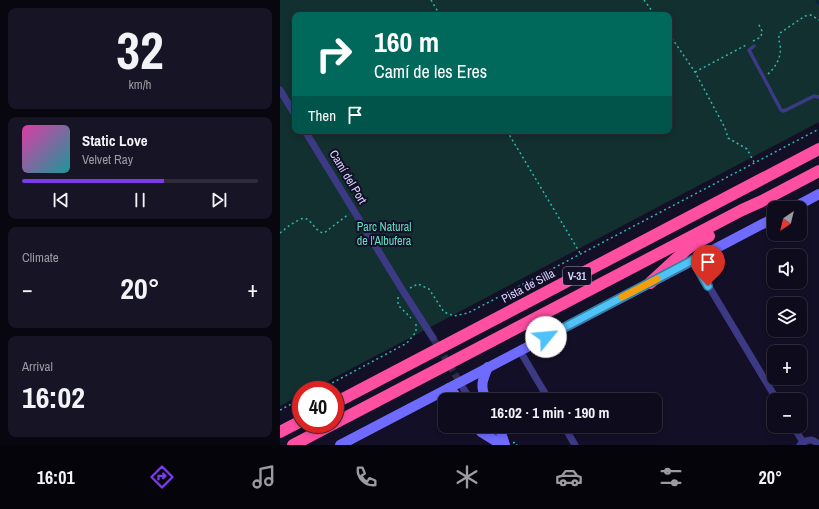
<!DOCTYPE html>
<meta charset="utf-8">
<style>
:root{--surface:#0e0b1c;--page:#171425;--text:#f1f3f6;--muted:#9b9ba3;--line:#2e2b3b;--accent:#7c3aed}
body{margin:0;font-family:"Archivo Narrow",sans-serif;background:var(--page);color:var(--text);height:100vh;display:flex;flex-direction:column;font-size:15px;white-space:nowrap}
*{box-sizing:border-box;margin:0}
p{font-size:13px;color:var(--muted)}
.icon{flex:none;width:22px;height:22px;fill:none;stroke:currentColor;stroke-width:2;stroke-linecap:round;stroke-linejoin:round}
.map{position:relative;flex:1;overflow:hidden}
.details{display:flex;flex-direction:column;gap:8px;padding:8px;background:#08060f;width:280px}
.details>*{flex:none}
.hud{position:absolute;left:12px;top:12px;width:380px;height:122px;border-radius:8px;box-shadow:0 2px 6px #0003,0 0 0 1px var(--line);background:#00695c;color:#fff;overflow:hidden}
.needle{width:26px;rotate:215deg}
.tools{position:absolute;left:487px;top:201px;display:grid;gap:8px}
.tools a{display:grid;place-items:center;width:40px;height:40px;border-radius:8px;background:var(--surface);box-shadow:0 2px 6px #0003,0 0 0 1px var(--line);font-size:20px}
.speed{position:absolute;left:12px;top:381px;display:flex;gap:8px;font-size:20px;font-weight:700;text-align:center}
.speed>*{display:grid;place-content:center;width:52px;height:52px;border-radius:50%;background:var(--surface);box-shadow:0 2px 6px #0003,0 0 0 1px var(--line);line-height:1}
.speed .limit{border:6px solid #d22;background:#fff;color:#111}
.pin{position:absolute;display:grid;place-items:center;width:34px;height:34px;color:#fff;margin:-41px -17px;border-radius:50% 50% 50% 0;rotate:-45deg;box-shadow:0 0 4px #0007}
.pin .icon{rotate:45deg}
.me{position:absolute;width:44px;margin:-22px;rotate:62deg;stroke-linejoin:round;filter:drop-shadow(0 0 3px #0008)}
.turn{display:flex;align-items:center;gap:14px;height:84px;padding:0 16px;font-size:18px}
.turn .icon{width:52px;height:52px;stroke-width:2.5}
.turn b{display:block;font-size:28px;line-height:34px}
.then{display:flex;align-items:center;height:38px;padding:0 16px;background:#0003;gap:8px;font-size:15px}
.big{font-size:30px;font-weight:700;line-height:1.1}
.details .tile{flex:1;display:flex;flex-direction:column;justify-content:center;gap:6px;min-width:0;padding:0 14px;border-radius:8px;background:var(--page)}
.details .dial{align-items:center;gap:0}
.dial b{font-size:52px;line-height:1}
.song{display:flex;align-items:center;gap:12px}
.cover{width:48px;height:48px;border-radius:6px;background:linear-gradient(135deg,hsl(320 70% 55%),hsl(180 70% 35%))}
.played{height:4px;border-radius:2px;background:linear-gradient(90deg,var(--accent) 60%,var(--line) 60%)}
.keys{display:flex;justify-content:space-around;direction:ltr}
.heat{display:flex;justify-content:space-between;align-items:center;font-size:22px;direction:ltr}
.trip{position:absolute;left:158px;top:393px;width:224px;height:40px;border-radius:8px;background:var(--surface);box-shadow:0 2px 6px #0003,0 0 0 1px var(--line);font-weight:700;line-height:40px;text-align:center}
.tabs{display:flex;height:64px;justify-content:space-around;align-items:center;background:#06040b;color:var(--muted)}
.tabs .icon{width:28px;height:28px}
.tabs .on{color:var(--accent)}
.tabs b{font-size:18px;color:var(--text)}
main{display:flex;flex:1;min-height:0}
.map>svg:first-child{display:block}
.green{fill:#12302f;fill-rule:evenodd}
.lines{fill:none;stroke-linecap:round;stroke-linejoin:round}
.stream{stroke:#0a1f44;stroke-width:2}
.street-tunnel{stroke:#312d47;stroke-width:7;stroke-dasharray:7 3.5;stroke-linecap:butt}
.path{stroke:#2fb8b0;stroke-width:1.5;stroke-dasharray:2 3;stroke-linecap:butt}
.lane{stroke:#3d3a85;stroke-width:3.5}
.street{stroke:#3d3a85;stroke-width:7}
.secondary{stroke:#6f6bff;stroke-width:10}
.highway{stroke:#ff4fa3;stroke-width:12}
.route-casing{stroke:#337fa1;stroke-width:10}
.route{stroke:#4fc3f7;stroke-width:7}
.slow{stroke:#f59e0b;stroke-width:7}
.labels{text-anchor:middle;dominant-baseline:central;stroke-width:4;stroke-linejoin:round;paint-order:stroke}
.shield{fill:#130f26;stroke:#9e99be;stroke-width:1}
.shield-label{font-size:11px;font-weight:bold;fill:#d9d4ff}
.street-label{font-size:12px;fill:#d9d4ff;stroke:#130f26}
.park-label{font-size:12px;fill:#5fe0c0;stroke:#130f26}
</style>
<main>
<section class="details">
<div class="tile dial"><b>32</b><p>km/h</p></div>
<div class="tile">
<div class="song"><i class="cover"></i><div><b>Static Love</b><p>Velvet Ray</p></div></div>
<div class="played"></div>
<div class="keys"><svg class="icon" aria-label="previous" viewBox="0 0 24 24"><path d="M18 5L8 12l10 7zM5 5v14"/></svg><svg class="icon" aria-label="pause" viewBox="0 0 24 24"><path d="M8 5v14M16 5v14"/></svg><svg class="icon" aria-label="next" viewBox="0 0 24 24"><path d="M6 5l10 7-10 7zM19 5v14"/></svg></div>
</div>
<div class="tile"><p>Climate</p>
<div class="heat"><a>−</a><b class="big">20°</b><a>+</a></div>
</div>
<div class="tile"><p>Arrival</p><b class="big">16:02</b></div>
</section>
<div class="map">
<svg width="539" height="445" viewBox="0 0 539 445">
<rect width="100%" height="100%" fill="#130f26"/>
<path class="green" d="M0,0H539V122L31,390H21V395L0,406ZM15,15H389V131H15Z"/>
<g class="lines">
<path class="stream" d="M536,0L539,4"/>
<path class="street-tunnel" d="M153,338L182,386"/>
<g class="path">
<path d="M151,0L160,15"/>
<path d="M364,0L375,15"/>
<path d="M389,34L415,72L445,128L448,138L467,149L474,162"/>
<path d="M473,41L481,37L482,31L478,23"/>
<path d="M415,72L468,44"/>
<path d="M488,74C496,67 502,56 500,45C499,40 498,38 500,33L525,16L531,15L539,20"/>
<path d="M227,131L300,253"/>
<path d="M0,233C6,228 12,223 19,220C31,213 33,232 44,233L69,214"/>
<path d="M130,288L138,284L149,289L164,312L174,316L188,313L539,129"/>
<path d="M118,297V305L131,318"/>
<path d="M39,390L127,343L136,332V324"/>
<path d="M0,410L21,399"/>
<path d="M233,443L235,442L237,445"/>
</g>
<path class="lane" d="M474,46L469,50L501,110L503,111L506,110L534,96L539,97"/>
<g class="street">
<path d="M0,90L15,115"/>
<path d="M25,131L123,291L153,338"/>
<path d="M413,260L497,400"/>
<path d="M240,351L269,400"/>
<path d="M183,388L191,400"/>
<path d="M208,426L219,440"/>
<path d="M284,426L295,445"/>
<path d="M513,426L523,442"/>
<path d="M520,445C526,439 533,438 539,445"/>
</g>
<g class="secondary">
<path d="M513,208L539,194"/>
<path d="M169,388L180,400"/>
<path d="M206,400C200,386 202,381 208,367"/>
<path d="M197,426L201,432L222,445"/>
<path d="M219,426L225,445"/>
<path d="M60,445L494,218"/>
</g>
<g class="highway">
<path d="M370,283L408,248L429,236"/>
<path d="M55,403L539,149"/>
<path d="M55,423L462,210L482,201L539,171"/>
<path d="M0,432L21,421"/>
<path d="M13,445L53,424"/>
</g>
</g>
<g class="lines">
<defs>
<path id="route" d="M266,337L413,260L428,286"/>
</defs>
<use href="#route" class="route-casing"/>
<use href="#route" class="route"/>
<path class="slow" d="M342,297L377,279"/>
</g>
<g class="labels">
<rect class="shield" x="283" y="267" width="28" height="18" rx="3"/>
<g class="shield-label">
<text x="297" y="276">V-31</text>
</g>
<g class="street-label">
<text transform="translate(68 177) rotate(59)">Camí del Port</text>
<text transform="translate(248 286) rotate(-28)">Pista de Silla</text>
</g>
<g class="park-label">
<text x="104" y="227">Parc Natural<tspan x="104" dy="14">de l'Albufera</tspan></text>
</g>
</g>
</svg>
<div class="tools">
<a><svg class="needle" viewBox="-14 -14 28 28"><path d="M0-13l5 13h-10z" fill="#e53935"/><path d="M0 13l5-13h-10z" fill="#9b9ba3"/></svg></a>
<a><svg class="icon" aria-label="sound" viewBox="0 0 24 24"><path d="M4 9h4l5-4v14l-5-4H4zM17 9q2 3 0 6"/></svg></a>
<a><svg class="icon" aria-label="layers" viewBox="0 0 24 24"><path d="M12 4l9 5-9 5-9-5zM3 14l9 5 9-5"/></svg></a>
<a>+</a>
<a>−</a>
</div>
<div class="speed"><div class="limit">40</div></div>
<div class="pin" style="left:428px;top:286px;background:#d93025"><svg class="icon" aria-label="arrive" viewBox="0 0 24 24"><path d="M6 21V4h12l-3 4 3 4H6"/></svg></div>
<svg class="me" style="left:266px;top:337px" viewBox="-20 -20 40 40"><circle r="19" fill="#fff"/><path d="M0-13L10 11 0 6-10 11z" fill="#4fc3f7"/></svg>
<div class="trip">16:02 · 1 min · 190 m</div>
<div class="hud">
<div class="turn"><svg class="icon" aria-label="right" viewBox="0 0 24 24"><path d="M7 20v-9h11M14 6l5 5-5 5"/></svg><div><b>160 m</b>Camí de les Eres</div></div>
<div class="then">Then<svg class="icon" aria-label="arrive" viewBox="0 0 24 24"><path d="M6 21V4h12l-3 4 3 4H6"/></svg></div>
</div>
</div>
</main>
<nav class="tabs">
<b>16:01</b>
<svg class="icon on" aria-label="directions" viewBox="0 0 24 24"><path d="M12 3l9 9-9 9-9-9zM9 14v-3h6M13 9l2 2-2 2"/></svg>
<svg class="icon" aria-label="music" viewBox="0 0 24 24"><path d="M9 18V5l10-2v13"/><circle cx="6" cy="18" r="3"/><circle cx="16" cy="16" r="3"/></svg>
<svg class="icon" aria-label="phone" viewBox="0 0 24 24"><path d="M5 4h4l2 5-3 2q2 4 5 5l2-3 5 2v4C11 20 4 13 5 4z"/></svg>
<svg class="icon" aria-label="climate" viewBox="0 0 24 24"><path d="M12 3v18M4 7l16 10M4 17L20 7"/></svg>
<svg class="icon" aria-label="car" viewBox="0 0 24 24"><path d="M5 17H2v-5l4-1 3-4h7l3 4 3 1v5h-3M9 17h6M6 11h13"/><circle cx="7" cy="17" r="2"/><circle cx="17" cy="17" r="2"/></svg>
<svg class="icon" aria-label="filters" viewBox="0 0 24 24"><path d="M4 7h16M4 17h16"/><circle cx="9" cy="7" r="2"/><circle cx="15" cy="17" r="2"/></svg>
<b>20°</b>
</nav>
